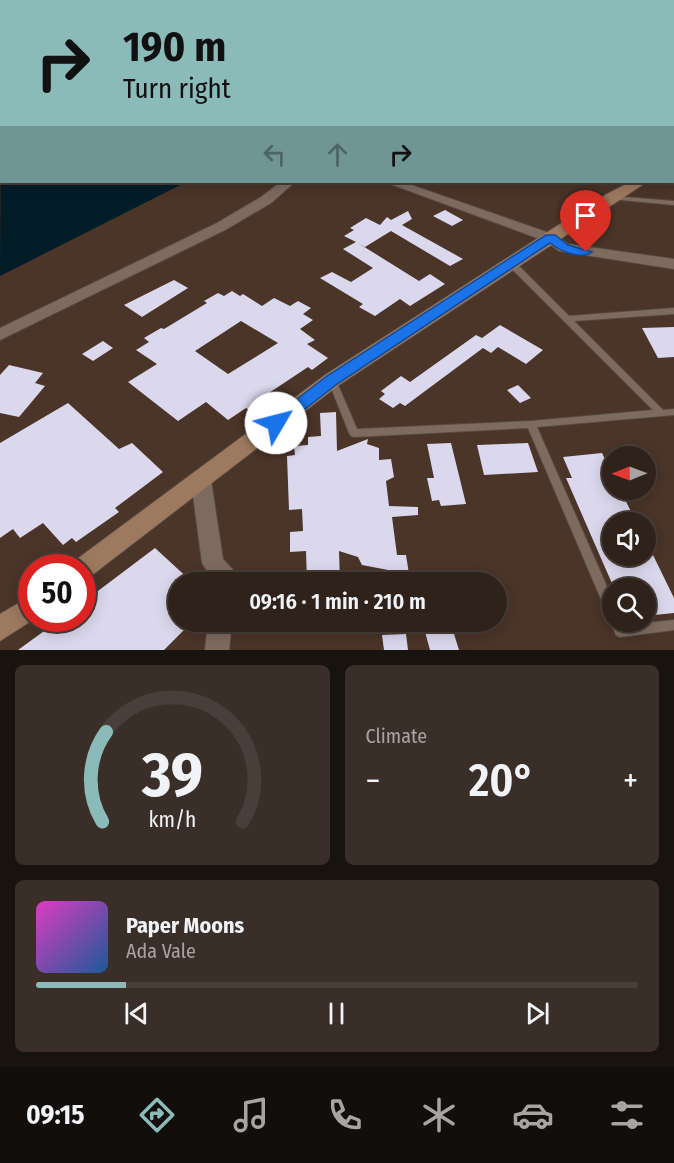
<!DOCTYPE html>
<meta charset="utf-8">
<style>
:root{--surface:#2e221b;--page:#3a2f28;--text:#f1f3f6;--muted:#a7a4a3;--line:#493f3a;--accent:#8bbbb9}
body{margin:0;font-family:"Fira Sans Condensed",sans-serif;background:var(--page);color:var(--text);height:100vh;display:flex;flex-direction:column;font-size:22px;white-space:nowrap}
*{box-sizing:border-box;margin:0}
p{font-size:20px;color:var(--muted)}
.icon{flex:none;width:33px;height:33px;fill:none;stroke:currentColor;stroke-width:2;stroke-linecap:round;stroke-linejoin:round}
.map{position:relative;height:650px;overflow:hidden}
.side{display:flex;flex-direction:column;gap:15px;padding:15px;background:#19130f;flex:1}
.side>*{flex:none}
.hud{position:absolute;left:0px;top:0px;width:675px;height:183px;box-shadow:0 3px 15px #0003,0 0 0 2px var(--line);background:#8bbbb9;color:#111;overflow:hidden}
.needle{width:39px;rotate:269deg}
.controls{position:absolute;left:602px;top:446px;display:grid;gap:12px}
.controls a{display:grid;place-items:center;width:54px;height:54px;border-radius:50%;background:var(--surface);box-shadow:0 3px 15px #0003,0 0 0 2px var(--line);font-size:30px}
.speed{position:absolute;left:18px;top:554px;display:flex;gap:12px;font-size:30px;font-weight:700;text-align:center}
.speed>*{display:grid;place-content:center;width:78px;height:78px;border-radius:50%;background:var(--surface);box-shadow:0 3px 15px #0003,0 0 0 2px var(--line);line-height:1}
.speed .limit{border:9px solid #d22;background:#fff;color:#111}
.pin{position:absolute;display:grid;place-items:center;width:51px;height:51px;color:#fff;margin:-62px -26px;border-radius:50% 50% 50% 0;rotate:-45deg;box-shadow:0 0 6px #0007}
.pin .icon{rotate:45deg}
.me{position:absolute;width:66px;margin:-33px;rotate:53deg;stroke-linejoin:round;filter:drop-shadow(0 0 4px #0008)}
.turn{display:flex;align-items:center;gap:21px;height:126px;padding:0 24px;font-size:27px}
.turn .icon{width:78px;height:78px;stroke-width:2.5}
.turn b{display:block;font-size:42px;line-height:51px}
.lanes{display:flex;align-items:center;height:57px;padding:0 24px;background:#0003;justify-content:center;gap:30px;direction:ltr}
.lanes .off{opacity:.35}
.big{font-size:45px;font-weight:600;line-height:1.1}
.side .card{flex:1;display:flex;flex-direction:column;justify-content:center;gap:9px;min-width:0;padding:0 21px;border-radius:9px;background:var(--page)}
.side .dial{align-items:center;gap:0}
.dial svg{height:156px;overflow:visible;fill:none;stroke:var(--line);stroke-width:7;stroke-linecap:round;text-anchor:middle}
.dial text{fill:var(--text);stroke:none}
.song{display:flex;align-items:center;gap:18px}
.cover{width:72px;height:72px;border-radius:9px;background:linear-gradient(135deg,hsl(310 70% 55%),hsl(210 70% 35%))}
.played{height:6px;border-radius:3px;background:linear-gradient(90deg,var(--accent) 15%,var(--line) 15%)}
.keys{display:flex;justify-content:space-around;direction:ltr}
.heat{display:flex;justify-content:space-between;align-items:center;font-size:33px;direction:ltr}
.side .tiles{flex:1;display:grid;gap:15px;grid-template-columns:1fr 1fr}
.card:last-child{grid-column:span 2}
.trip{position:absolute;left:168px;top:572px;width:339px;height:60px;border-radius:30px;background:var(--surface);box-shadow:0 3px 15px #0003,0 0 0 2px var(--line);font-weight:600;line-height:60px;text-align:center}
.tabs{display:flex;height:96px;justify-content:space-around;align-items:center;background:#120e0b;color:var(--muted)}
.tabs .icon{width:42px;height:42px}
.tabs .on{color:var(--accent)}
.tabs b{font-size:27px;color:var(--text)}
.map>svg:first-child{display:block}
.built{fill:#4b3428;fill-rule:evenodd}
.water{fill:#031d28}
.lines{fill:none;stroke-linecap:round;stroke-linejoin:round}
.stream{stroke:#031d28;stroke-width:3}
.building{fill:#dbd8ed;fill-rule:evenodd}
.lane-casing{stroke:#584a42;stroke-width:2}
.street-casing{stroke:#584a42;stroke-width:2}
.secondary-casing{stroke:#584a42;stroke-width:2}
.lane{fill:#7e6b60;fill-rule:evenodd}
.street{fill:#7e6b60;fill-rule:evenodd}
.secondary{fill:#9d7a5f;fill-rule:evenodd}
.route{fill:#1a73e8;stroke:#114b97;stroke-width:1.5}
</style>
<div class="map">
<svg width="674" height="650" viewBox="0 0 674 650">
<rect width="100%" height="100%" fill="#3d2d24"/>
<path class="built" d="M549,0H674V650H0V276L186,182H674V2L545,1ZM612,456H645V489H612ZM612,522H645V555H612ZM32,567H82V618H32ZM178,582H496V621H178ZM612,588H645V621H612Z"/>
<path class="water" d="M1,127L2,182H186L0,276Z"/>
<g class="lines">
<path class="stream" d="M64,0L68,2"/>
</g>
<g class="building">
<path d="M445,210L463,220L452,226L433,216Z"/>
<path d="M408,211L412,219L402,225L463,259L450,266L391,231L365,247L358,243L419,281L430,274L445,284L410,306L400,299L375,316L359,307L363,304L320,278L332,272L351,282L373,268L343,249L356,242L344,236L354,230L350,228L366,218L380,225L387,217L391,220Z"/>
<path d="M174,280L188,288L142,317L124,305Z"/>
<path d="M232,291L240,296L243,294L262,306L274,298L290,306L298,301L311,308L303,314L313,320L300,329L315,340L307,344L328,358L312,370L308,367L260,399L266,403L252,412L246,408L228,420L206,402L178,421L128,382L157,364L136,350L149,342L144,338L161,328L164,329L207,303L204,301L218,293L224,296ZM241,321L278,343L228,374L195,351Z"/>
<path d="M500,325L543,350L526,364L498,347L491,353L483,348L405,406L400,403L393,408L379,399L385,394L381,391L401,376L410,382L476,335L482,338Z"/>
<path d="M674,327V357L658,358L642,328Z"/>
<path d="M103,341L113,348L93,361L82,354Z"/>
<path d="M9,365L43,373L35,383L45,386L19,417L0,413V375Z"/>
<path d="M518,385L531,398L520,403L507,390Z"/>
<path d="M68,403L119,449L132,443L163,472L115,508L119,512L76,542L72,538L63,545L43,523L20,538L13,529L0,538V443Z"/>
<path d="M336,412L337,451L368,439L367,444L379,448V460L391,459L394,477L386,481L389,506L418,507V515L392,517L397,555H406L409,574L362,565L358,557L339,551L340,582H307L306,551L290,552V532L303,531L302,509L289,510L287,456L295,455L294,446L308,445V437L321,436L320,413Z"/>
<path d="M451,443L466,504L441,506L439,500L432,501L427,478H434L427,444Z"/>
<path d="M528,443L538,472L484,475L477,445Z"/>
<path d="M602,453L612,473V489H620L636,522H612V555H653L674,598V613L645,616V588H614L566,478H572L563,457Z"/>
<path d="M155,548L192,582H178V621H193L164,650H18L62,618H82V603Z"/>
<path d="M422,621H450L459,650H430Z"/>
<path d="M406,634L408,650H384L382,635Z"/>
</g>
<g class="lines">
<defs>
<g id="lane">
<path d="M612,196L674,201V205L610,199L609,198Z"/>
<path d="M508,261H514L569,316L674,308V314L574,321L663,410L674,409V415L537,427L612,598V616L608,615L606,611L528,428L354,437L351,436L349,433L328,380L329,378H335L357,429L531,421L653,410L508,265L507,263Z"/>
<path d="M612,617V621H622L624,625L674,620V630L620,637L616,635L610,621Z"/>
</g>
<g id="street">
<path d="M281,182H295L271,203L227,229L0,340V328L217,223L261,197Z"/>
<path d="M385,182H403L555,235L568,244L674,259V269L559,251L545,241Z"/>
<path d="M201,472L208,474L211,480L223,559L234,571L236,582H214L202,563L191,480L194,474Z"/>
<path d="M208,621H232L229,650H205Z"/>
</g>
<g id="secondary">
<path d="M630,182H647L339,385L91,576L82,579V567H71L73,562L325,375L605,195Z"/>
<path d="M32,595V618H36L0,641V614Z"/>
</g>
</defs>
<use href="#lane" class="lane-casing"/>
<use href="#street" class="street-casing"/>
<use href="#secondary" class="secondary-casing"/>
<use href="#lane" class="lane"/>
<use href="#street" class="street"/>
<use href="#secondary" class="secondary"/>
</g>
<path class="route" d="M546,235H555L568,245L592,252C581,260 560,251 550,243L337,384L282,427H271L268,423L271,419L327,376Z"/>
</svg>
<div class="controls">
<a><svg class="needle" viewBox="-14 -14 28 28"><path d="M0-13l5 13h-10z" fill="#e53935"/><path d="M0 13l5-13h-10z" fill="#a7a4a3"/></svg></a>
<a><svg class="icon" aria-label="sound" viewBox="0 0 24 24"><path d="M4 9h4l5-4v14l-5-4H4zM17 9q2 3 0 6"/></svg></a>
<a><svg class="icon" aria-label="search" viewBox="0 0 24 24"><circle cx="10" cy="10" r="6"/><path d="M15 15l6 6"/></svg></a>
</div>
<div class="speed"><div class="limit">50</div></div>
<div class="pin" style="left:586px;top:252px;background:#d93025"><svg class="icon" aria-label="arrive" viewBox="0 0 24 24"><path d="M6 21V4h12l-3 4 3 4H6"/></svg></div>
<svg class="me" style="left:276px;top:423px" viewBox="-20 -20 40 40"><circle r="19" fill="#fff"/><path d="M0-13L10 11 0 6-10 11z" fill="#1a73e8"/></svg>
<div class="trip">09:16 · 1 min · 210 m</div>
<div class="hud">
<div class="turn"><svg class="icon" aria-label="right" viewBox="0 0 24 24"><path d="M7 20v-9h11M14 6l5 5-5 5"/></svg><div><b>190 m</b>Turn right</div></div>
<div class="lanes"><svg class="icon off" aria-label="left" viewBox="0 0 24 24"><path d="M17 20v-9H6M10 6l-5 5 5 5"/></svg><svg class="icon off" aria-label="ahead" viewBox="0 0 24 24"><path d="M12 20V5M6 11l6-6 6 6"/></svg><svg class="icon" aria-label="right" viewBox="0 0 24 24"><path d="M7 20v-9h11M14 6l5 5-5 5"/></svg></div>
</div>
</div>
<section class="side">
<div class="tiles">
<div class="card dial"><svg viewBox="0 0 100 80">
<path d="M14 69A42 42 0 1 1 86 69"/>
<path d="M14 69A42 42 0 0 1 16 23" stroke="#8bbbb9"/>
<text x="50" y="56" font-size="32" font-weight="700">39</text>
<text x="50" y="72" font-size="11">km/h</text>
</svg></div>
<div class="card"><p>Climate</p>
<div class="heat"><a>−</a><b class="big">20°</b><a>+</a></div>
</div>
<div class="card">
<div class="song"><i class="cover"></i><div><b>Paper Moons</b><p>Ada Vale</p></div></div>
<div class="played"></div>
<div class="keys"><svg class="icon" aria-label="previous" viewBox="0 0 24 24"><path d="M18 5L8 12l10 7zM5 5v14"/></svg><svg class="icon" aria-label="pause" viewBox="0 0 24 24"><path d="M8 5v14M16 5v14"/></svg><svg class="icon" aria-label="next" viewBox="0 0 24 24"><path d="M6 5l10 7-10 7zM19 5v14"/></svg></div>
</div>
</div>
</section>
<nav class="tabs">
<b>09:15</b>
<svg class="icon on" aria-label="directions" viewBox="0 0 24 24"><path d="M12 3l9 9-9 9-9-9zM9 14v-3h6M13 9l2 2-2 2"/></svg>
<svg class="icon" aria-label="music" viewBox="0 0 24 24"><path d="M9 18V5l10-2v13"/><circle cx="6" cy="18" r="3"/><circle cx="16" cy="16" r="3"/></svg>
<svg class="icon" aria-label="phone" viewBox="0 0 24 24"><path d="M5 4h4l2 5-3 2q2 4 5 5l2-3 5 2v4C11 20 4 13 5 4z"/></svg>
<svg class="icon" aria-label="climate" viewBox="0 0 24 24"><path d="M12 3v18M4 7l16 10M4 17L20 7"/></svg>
<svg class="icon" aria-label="car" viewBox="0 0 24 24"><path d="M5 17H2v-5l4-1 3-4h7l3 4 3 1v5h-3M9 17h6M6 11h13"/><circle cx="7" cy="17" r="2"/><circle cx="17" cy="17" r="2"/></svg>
<svg class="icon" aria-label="filters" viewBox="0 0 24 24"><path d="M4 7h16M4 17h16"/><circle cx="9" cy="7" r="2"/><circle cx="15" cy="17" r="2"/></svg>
</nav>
